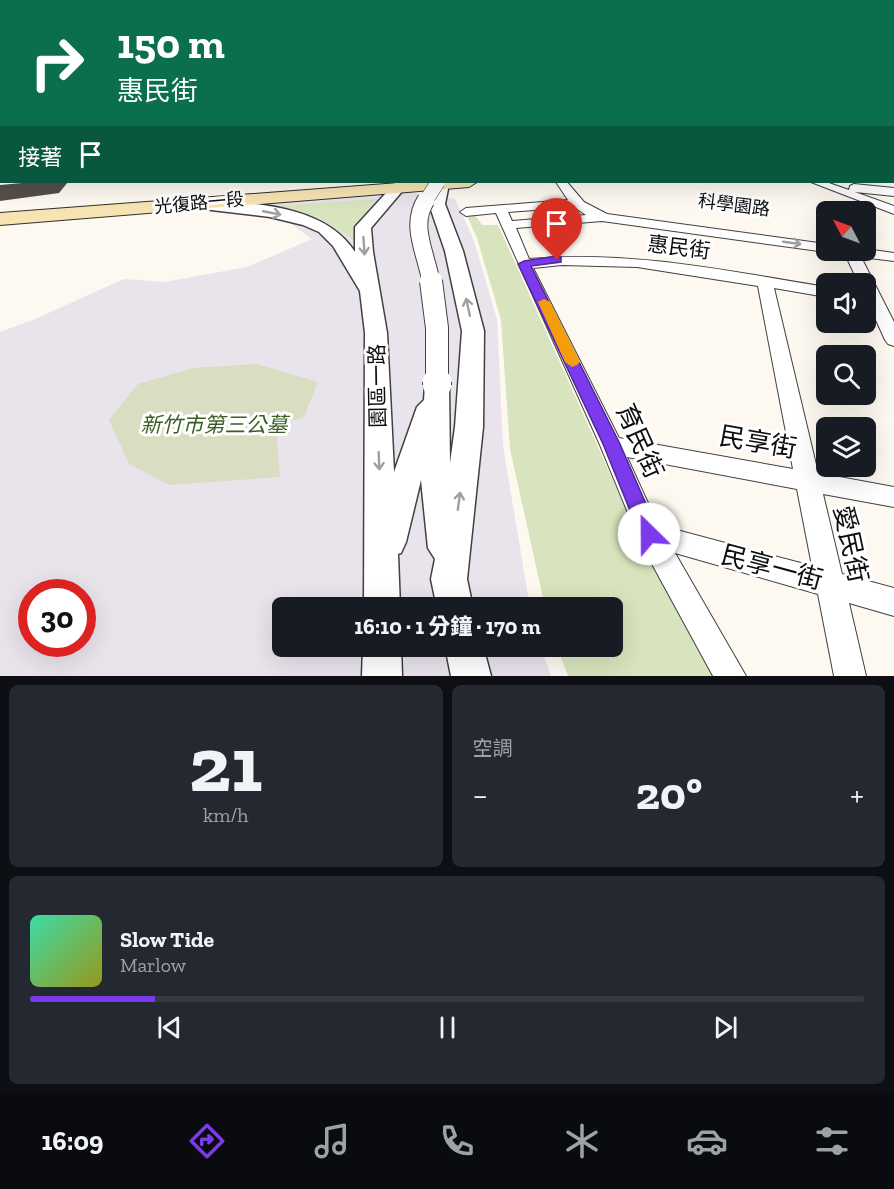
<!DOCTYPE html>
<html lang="zh-TW">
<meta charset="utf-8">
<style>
:root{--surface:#171b24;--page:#242831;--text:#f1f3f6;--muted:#9ea1a6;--line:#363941;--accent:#7c3aed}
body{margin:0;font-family:"Zilla Slab","Noto Sans TC",serif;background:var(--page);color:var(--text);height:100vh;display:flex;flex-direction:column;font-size:22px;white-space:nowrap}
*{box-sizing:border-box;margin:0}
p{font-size:20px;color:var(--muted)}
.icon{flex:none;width:33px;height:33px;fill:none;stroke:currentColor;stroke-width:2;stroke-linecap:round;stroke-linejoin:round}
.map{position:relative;height:676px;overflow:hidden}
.drawer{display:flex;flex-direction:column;gap:9px;padding:9px;background:#0d0f14;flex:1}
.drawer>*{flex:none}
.top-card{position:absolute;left:0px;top:0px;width:894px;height:183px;box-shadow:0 6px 24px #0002;background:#0b6e4f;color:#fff;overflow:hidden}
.needle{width:39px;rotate:311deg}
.controls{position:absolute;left:816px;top:201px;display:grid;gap:12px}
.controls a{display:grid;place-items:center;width:60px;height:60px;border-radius:9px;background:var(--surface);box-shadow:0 6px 24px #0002;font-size:30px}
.speed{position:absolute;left:18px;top:579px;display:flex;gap:12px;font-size:30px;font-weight:700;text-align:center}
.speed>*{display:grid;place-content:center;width:78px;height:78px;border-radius:50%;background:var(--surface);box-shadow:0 6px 24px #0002;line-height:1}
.speed .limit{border:9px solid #d22;background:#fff;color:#111}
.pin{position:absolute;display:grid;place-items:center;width:51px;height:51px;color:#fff;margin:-62px -26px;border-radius:50% 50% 50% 0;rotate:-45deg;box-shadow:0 0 6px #0007}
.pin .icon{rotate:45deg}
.me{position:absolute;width:66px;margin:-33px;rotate:337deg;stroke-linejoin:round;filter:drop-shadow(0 0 4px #0008)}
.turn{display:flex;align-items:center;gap:21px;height:126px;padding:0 18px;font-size:27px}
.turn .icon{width:78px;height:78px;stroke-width:2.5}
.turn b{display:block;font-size:42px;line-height:51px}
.then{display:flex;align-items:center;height:57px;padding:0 18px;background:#0003;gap:12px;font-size:22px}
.big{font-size:45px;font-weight:800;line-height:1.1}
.drawer .card{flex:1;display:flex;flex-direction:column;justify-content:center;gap:9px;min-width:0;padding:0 21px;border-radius:9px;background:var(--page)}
.drawer .dial{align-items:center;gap:0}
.dial b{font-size:78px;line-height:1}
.song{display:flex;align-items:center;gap:18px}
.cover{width:72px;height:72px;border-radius:9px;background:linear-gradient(135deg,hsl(160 70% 55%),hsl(60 70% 35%))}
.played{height:6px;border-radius:3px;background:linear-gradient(90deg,var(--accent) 15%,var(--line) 15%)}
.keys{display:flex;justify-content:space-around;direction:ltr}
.heat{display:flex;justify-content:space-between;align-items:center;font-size:33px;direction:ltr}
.drawer .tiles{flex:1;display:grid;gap:9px;grid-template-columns:1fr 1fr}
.card:last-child{grid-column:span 2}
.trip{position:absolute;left:272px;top:597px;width:351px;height:60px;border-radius:9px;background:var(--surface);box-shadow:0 6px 24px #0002;font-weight:800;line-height:60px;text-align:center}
.dock{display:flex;height:96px;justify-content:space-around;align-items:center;background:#090b0e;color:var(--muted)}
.dock .icon{width:42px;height:42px}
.dock .current{color:var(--accent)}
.dock b{font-size:27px;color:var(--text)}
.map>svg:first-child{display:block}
.industrial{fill:#e9e3eb;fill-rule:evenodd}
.green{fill:#d8e4bd}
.cemetery{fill:#d9dec3}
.building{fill:#554e4b}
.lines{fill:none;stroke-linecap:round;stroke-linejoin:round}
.minor-casing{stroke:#414141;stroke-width:2}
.tertiary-casing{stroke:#414141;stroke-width:3}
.secondary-casing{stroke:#303030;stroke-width:2}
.minor{fill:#fff;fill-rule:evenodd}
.tertiary{fill:#fff;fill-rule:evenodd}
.secondary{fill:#f6e4b2;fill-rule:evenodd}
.tertiary-bridge-far3-casing{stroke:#414141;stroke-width:15;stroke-linecap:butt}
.tertiary-bridge-far2-casing{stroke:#414141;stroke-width:19;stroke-linecap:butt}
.tertiary-bridge-far1-casing{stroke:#414141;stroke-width:24;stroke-linecap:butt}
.tertiary-bridge-casing{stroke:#414141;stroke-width:30;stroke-linecap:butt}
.tertiary-bridge-far3{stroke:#fff;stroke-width:14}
.tertiary-bridge-far2{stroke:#fff;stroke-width:17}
.tertiary-bridge-far1{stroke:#fff;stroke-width:22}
.tertiary-bridge{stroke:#fff;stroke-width:28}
.oneway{stroke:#9f9f9f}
.route{fill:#7c3aed;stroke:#51269a;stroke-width:1.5}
.slow{fill:#f59e0b}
.labels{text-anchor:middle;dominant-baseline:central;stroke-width:6;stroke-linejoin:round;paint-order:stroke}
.far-street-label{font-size:18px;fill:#0e0e0e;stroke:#fff}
.street-label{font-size:21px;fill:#0e0e0e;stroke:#fff}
.park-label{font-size:21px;font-style:italic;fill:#3a5f25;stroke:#fff}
.near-street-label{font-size:26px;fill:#0e0e0e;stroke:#fff}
</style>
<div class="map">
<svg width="894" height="676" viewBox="0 0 894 676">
<rect width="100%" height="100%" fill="#fdf9f0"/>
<path class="industrial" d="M407,192L455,199L473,238L497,319L503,446L530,607L282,608V646L541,647L551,676H0V332L35,319L124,279L164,282L247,267L312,239L258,200ZM32,592H82V644H32Z"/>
<g class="green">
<path d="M376,199L358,224L357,242L318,217L274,206Z"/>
<path d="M475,215L482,225H498L638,536L715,676H568L557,647L612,646V608L545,607L510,449L501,320L477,238L467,216Z"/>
</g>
<path class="cemetery" d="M257,364L318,382L304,417L276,425L280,477L169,485L129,464L109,420L138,384L193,368Z"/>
<path class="building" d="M33,182H68L59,193L0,201V185Z"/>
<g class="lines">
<defs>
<g id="minor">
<rect x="0" y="90" width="2" height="4"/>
<rect x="0" y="114" width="2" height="6"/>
<rect x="892" y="124" width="2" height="6"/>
<path d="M556,182H567L584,202L607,214L826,244V250H831L826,252L602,221L516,228L529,259C630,250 728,271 826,287V297L774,288L818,473L894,487V507L823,494L842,574L894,588V616L849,603L866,676H834L818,594L675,553L746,676H713L640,542L600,445L496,213L466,216L460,212L466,208L568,200ZM574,207L586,215L512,221L508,212ZM562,265L637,267L758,286L793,469L619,438L533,268ZM627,457L797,489L812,566L658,525Z"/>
<path d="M811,182H826L849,190L850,186L854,184L894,188V196L855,192L894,206V214Z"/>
<path d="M866,249L894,253V261L861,257L894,322V346L888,344L885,340L866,298V284H859L845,254L838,250H866Z"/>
</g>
<g id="tertiary">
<path d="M396,182H410L371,228L373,252L387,333L394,472L417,407L424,400L425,385L428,379L437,376L446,379L449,385L450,463L455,427L462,331L445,251L429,204L436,182H448L449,184L445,204L463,251L484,331L483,427L467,579L473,608H437L431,579L435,559L428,548L421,480L406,542L401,553L398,554L400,608H364L365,333L360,291L333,246L319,232L303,225L270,217L194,208L186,203L194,198C247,204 323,202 355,252V227Z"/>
<path d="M363,646H401L402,676H362Z"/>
<path d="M445,646H483L491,676H451Z"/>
</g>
<g id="secondary">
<rect x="892" y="149" width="2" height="8"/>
<path d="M412,182H477L469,187L0,225V213Z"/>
</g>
</defs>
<use href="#minor" class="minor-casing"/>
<use href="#tertiary" class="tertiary-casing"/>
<use href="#secondary" class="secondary-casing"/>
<use href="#minor" class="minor"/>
<use href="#tertiary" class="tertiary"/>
<use href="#secondary" class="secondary"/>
<defs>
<path id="tertiary-bridge-far3" d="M425,202L438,182"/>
<path id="tertiary-bridge-far2" d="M426,200C409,226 427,255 431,282"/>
<path id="tertiary-bridge-far1" d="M431,281L437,328V384"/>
<path id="tertiary-bridge" d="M437,382V385"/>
</defs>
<use href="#tertiary-bridge-far3" class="tertiary-bridge-far3-casing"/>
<use href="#tertiary-bridge-far2" class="tertiary-bridge-far2-casing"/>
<use href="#tertiary-bridge-far1" class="tertiary-bridge-far1-casing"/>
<use href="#tertiary-bridge" class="tertiary-bridge-casing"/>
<use href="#tertiary-bridge-far3" class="tertiary-bridge-far3"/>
<use href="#tertiary-bridge-far2" class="tertiary-bridge-far2"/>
<use href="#tertiary-bridge-far1" class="tertiary-bridge-far1"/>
<use href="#tertiary-bridge" class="tertiary-bridge"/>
</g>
<defs><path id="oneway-shaft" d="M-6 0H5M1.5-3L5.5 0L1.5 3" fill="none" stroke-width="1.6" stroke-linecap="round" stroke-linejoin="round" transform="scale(1.5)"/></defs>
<g class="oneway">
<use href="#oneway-shaft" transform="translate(272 213) rotate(11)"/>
<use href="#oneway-shaft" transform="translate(792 243) rotate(8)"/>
<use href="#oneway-shaft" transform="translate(364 246) rotate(86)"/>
<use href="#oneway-shaft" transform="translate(468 307) rotate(-102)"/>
<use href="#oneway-shaft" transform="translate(379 461) rotate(88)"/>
<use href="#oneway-shaft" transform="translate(459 501) rotate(-82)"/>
</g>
<linearGradient id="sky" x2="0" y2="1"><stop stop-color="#95c7eb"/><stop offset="0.49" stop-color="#fefcf8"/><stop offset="1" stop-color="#fefcf8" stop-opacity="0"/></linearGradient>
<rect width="894" height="183" fill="url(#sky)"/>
<path class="route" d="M557,256L561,257V262L531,266L620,444L659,534L656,540L649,543L642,540L603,444L518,264L524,261Z"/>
<path class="slow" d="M544,299L550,302L580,362L577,365L572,367L565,362L538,302Z"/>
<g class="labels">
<g class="far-street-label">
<text transform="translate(199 203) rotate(-5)">光復路一段</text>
<text transform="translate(734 205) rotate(7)">科學園路</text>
</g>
<g class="street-label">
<text transform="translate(679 247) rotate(7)">惠民街</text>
<text transform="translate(377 386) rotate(-91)">園區一路</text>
</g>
<g class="park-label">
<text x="214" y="424">新竹市第三公墓</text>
</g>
<g class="near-street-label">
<text transform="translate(640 441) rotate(66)">育民街</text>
<text transform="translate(758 442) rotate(10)">民享街</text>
<text transform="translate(851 544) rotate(78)">愛民街</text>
<text transform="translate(772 567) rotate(15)">民享一街</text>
</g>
</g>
</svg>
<div class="controls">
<a><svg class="needle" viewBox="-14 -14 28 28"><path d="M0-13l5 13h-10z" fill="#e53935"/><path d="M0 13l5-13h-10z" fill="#9ea1a6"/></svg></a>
<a><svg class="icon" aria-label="sound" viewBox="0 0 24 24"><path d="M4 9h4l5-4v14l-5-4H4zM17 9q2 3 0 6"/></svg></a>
<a><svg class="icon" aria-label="search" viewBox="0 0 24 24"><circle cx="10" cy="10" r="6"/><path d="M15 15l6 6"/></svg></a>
<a><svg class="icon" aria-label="layers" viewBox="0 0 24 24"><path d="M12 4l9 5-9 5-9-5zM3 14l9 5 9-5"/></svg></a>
</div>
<div class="speed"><div class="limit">30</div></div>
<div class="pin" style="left:557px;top:260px;background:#d93025"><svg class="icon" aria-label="arrive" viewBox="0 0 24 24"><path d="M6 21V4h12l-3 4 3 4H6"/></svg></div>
<svg class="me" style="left:649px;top:534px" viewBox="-20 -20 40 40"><circle r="19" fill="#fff"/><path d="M0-13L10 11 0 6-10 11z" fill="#7c3aed"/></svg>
<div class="trip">16:10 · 1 分鐘 · 170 m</div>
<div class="top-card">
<div class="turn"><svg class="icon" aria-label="right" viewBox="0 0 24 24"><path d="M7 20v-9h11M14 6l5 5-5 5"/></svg><div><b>150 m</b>惠民街</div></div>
<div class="then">接著<svg class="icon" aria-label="arrive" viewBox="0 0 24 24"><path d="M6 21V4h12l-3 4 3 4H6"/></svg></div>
</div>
</div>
<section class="drawer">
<div class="tiles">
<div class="card dial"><b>21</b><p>km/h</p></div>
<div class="card"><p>空調</p>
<div class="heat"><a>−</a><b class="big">20°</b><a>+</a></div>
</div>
<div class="card">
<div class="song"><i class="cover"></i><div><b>Slow Tide</b><p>Marlow</p></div></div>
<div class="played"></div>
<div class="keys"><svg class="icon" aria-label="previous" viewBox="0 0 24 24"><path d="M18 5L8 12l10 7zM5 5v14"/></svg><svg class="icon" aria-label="pause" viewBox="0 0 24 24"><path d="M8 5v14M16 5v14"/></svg><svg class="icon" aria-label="next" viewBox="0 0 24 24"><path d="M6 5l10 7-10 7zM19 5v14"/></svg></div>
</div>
</div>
</section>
<nav class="dock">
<b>16:09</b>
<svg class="icon current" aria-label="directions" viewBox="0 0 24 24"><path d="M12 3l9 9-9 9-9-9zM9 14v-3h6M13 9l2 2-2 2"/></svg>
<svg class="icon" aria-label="music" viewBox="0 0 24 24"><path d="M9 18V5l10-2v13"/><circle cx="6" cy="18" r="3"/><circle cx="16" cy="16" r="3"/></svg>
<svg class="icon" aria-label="phone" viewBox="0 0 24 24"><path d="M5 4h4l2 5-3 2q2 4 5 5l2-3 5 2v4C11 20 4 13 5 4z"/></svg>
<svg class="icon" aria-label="climate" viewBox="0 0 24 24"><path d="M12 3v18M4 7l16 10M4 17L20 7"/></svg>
<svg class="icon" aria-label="car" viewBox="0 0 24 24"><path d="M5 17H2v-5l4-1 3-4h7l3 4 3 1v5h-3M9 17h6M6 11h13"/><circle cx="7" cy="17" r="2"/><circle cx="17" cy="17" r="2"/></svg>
<svg class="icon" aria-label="filters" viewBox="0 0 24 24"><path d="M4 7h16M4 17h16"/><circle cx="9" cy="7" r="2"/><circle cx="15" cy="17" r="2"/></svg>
</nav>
